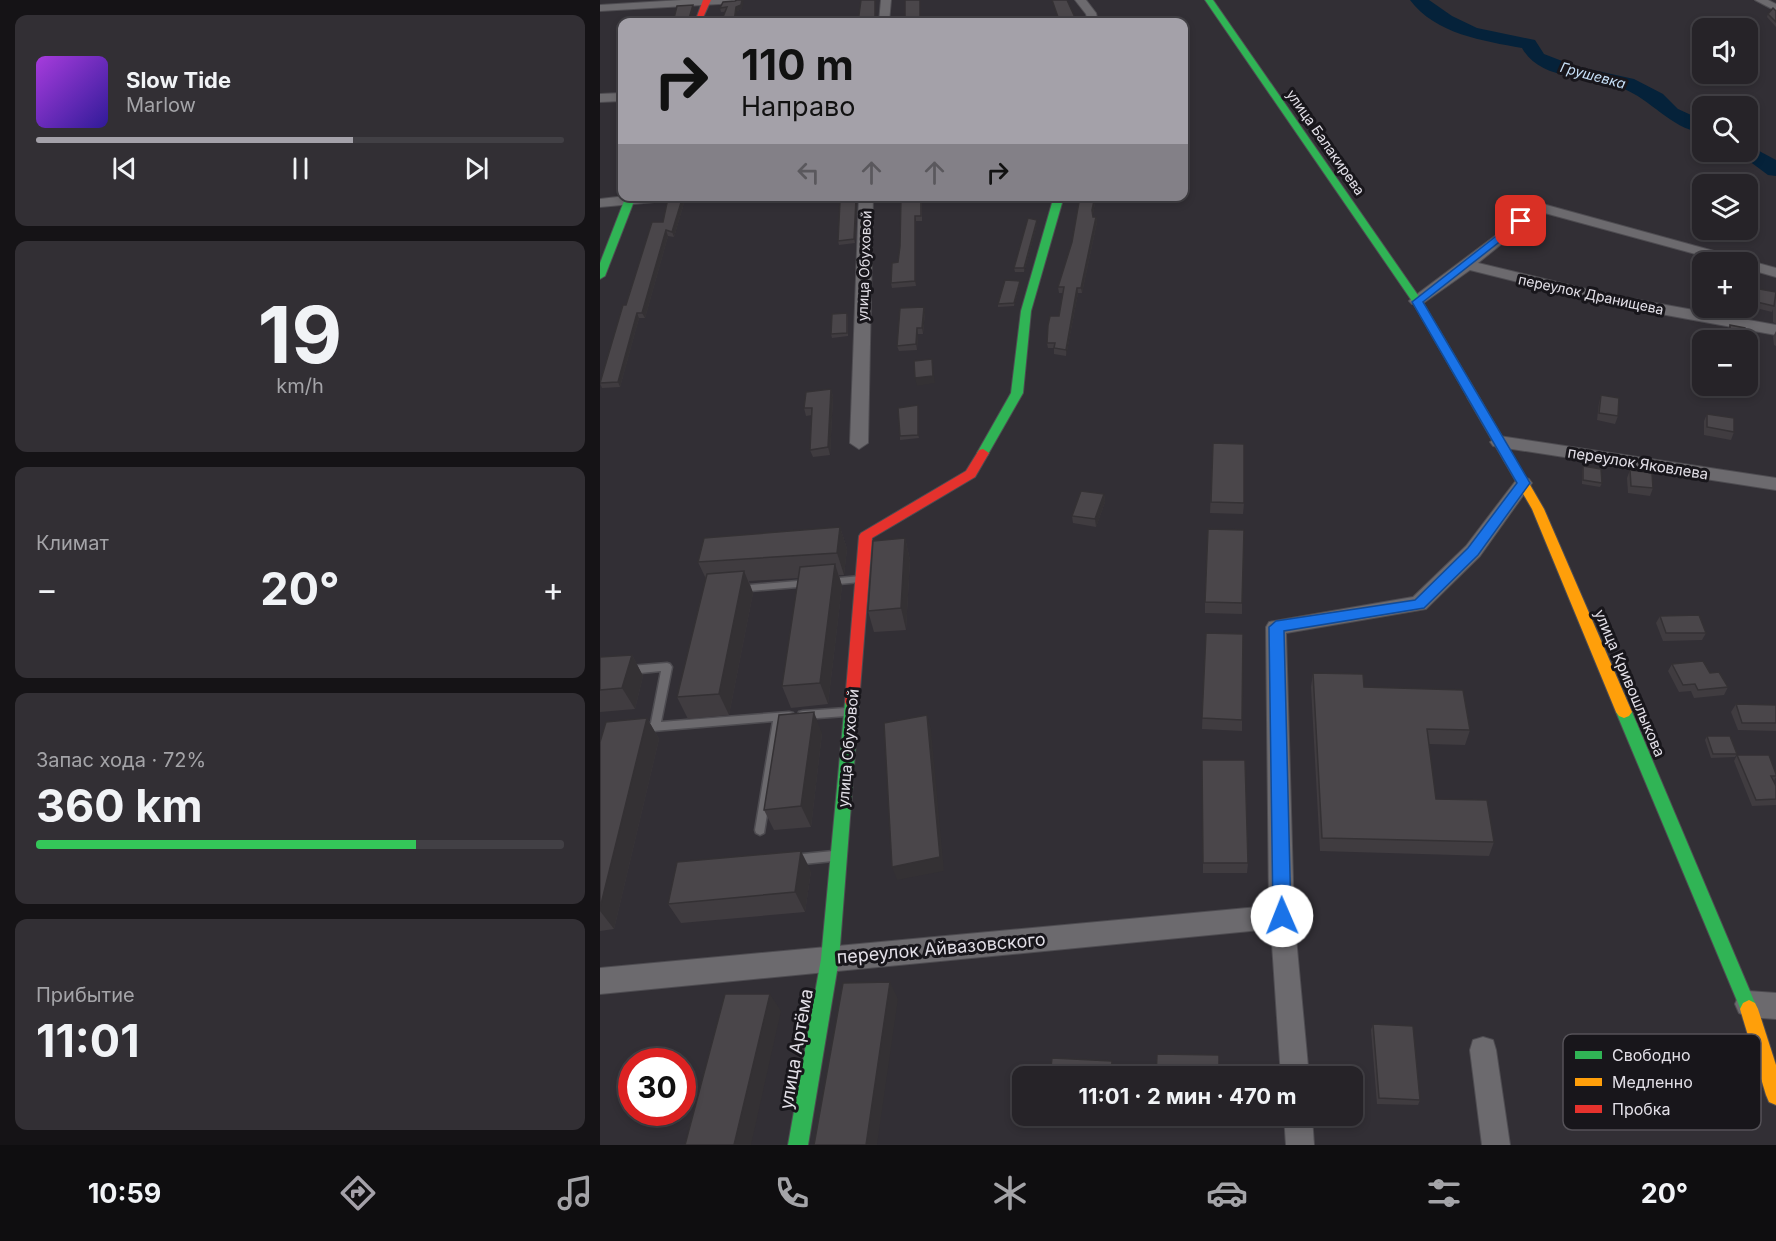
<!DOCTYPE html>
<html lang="ru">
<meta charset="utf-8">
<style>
:root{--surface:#262328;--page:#322f34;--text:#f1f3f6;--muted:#a4a4a8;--line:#424045;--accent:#a4a1a9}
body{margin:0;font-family:Inter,sans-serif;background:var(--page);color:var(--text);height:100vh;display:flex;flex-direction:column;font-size:22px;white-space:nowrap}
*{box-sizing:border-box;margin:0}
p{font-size:20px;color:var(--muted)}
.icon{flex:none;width:33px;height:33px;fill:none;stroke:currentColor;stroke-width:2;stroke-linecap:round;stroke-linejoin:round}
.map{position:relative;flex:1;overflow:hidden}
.panel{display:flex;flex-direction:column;gap:15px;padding:15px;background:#151316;width:600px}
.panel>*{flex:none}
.top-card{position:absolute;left:18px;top:18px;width:570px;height:183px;border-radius:12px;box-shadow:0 3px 9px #0003,0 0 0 2px var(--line);background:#a4a1a9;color:#111;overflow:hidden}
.fabs{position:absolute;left:1092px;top:18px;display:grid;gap:12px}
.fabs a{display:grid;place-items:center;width:66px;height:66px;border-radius:12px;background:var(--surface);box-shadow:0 3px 9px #0003,0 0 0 2px var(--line);font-size:30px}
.speed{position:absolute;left:18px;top:1048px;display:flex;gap:12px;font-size:30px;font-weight:700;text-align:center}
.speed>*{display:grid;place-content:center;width:78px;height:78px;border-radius:50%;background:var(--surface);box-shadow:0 3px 9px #0003,0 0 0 2px var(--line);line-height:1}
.speed .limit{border:9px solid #d22;background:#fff;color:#111}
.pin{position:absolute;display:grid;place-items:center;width:51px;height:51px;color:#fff;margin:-26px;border-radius:12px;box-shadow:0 3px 9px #0006}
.me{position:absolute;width:66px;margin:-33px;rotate:359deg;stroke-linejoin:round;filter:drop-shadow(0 0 4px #0008)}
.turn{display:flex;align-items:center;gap:21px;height:126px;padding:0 24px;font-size:27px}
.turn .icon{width:78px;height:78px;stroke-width:2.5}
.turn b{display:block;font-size:42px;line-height:51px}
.lanes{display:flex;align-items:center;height:57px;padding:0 24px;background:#0003;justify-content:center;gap:30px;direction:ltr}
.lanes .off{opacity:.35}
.big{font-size:45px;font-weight:700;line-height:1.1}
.panel .widget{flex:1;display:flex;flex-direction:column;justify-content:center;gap:9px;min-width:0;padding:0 21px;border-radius:12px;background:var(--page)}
.panel .dial{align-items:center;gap:0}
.dial b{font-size:78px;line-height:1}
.song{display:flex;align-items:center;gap:18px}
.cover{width:72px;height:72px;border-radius:9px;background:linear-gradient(135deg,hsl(280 70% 55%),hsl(250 70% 35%))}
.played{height:6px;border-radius:3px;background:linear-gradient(90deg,var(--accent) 60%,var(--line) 60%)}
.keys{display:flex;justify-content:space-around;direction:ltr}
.heat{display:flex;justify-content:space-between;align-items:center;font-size:33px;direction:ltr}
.charge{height:9px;border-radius:4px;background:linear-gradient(90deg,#34c759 72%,var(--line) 0)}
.trip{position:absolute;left:412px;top:1066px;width:351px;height:60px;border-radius:12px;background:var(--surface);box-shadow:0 3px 9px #0003,0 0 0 2px var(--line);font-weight:700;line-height:60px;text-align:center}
.tab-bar{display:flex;height:96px;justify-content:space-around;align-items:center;background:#0f0e10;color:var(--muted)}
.tab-bar .icon{width:42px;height:42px}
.tab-bar .active{color:var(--accent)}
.tab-bar b{font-size:27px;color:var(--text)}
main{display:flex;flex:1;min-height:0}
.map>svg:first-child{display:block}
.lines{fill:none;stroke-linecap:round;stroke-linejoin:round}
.river{fill:#05223a;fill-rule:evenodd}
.lane-casing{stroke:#4e4c51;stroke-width:3}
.street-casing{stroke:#4e4c51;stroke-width:2}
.fast-casing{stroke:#4e4c51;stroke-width:2}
.slow-casing{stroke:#4e4c51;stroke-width:2}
.jam-casing{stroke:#4e4c51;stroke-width:2}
.lane{fill:#6c6a6e;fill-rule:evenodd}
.street{fill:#6c6a6e;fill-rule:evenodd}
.fast{fill:#30b455;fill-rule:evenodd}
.slow{fill:#ff9f0a;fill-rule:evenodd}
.jam{fill:#e5322d;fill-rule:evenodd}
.wall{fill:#403c40}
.shaded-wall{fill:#343134}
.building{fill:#4a464a;stroke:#343134;stroke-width:1.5}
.route{fill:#1a73e8;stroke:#114b97;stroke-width:1.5}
.labels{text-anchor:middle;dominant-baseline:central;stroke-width:6;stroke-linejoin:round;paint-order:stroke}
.far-water-label{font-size:14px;font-style:italic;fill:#c6dff7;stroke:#18161b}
.far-street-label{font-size:14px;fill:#e2dfe7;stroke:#18161b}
.street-label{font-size:15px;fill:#e2dfe7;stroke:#18161b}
.near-street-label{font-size:18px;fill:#e2dfe7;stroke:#18161b}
.key{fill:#18161b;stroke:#555258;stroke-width:1.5}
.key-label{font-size:16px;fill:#e2dfe7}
</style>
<main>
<section class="panel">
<div class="widget">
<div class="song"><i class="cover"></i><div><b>Slow Tide</b><p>Marlow</p></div></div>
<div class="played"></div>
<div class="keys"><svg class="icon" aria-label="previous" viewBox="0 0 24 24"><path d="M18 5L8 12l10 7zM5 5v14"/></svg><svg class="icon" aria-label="pause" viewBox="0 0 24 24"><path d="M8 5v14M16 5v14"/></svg><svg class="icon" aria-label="next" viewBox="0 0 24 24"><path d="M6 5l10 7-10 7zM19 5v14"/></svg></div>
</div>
<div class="widget dial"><b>19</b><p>km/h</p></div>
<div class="widget"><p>Климат</p>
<div class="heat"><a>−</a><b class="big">20°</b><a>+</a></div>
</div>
<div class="widget"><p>Запас хода · 72%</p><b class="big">360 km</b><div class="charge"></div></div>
<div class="widget"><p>Прибытие</p><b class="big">11:01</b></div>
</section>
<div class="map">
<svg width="1176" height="1145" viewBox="0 0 1176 1145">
<rect width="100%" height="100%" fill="#322f35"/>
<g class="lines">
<g class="river">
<path d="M810,0H829L852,16L877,28L935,40L944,54L975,66L1034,79L1063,94L1078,109L1102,120V133C1069,127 1052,100 1022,88C990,75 941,82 922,48C884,41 835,34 810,0Z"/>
<path d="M1148,145L1176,160V176L1168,175L1141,155L1138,152H1148Z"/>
</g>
<defs>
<g id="lane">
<path d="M260,576L265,579L260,582L229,585L224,582L229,579Z"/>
<path d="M209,580L214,583L209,586L139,592L134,589L139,586Z"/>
<path d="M67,663L70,664L72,667L61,722L189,712L193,713L194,716L193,719L182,721L164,833L160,835L156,833L155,830L173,721L41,732L37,731L36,728L37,725L51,723L61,671L30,674L27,673L25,670L27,667L30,666Z"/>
<path d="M246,708L250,709L251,712L250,715L246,716L203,719L199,718L198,715L199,712L203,711Z"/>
<path d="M233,851L237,853L239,856L237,859L233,861L193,865L189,864L187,860L189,856L193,855Z"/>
</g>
<g id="street">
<path d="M82,0H141L136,3L0,11V5Z"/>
<path d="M281,0H291L289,22H279Z"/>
<path d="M475,0H486L496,13L498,22H488L486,14Z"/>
<path d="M1155,0H1168L1176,4V11Z"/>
<path d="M22,93V101L0,102V94Z"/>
<path d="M26,196H82L76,200L0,207V199Z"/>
<path d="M259,196H273L268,443L259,449L250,443Z"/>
<path d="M939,203L1176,268V277L1148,269V262H1125L941,212L878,263L1011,295L1176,325V335L1011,305L870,270L822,304H812L809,301L812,298Z"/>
<path d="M899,436L1176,478V490L893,446L890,442Z"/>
<path d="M923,477L929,479L932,483L880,556L826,609L686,633L694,916L709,1077H681L671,929L0,994V968L669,906L666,627L669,622L813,597L866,546L917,479Z"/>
<path d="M1148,991L1176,993V1019L1148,1017L1139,1013L1135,1004L1139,995Z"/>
<path d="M883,1037L893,1040L896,1050L910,1145H882L870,1050L873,1040Z"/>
<path d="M684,1116H712L714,1145H686Z"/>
</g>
<g id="fast">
<path d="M605,0H613L822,301L879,397L877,400H869L812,301Z"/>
<path d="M26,196H36L5,276L0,279V263Z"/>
<path d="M454,196H464L431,311L423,393L387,456H379L377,453L411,393L421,311Z"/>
<path d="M252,696L257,698L259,702L239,959L208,1145H188L221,959L245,702L247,698Z"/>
<path d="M1024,706L1029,708L1032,712L1155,1003L1158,1009L1155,1015L1149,1018L1143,1015L1016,712L1019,708Z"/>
</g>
<g id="slow">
<path d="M873,393L879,397L944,509L1032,712L1029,716L1024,718L1019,716L1016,712L932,509L867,397Z"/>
<path d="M1149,1000L1155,1003L1158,1009L1176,1065V1105L1169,1102L1166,1095L1140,1009L1143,1003Z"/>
</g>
<g id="jam">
<path d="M103,0H111L101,22H95Z"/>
<path d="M383,449L389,453L375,477L272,538L259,702L257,706L252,708L247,706L245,702L259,536L261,533L366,471L379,450Z"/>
</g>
</defs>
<use href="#lane" class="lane-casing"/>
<use href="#street" class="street-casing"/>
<use href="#fast" class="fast-casing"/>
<use href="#slow" class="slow-casing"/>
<use href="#jam" class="jam-casing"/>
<use href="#lane" class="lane"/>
<use href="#street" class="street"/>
<use href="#fast" class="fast"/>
<use href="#slow" class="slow"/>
<use href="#jam" class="jam"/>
</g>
<g class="wall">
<path d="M135,1L142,9L137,11L121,12L120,8Z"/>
<path d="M1176,11V27L1167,17L1168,14Z"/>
<path d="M86,196L74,237L68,236L45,318H39L20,387L2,388L0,383L26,305L63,222Z"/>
<path d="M301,196H316V198L322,202V221H316V286L292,288L291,283L298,262L300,246Z"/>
<path d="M480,196H496L493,214V217H496L497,222L482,293H478L466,356L454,354V348H448L447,343L459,316L463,293H459L458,287L472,242Z"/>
<path d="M257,203L255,243L239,245L238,241Z"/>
<path d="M437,220V224L424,272H415L414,268Z"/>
<path d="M420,285L414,306L398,307V304Z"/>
<path d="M1148,287L1175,299L1176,297V324L1173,322V309L1172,312L1148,306Z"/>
<path d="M324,307L325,312L323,334H318L317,350L299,351L297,346Z"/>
<path d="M1128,308H1146V311L1143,317L1128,314Z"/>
<path d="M247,313L248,317V336L232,338L231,334Z"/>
<path d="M1130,325L1146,337L1144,340L1128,338V329Z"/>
<path d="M1176,331V346L1174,345L1173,337Z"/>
<path d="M231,389L233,397L230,455L213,457L210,450L212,415L206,416L204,408Z"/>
<path d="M1001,395L1018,416L1015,424L997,420L999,403Z"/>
<path d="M319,409V438L300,440V436Z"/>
<path d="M1107,414L1134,432L1131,440L1104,435V421Z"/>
<path d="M613,443L644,503L643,514L610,513Z"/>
<path d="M983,466L1002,483L1000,487L982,484V470Z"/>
<path d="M1030,470L1053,488L1050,496L1028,493L1027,478Z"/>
<path d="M504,494L505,502L496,527L473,523L472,516Z"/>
<path d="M240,527L247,549L244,575H239L242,586L228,704L191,708L182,686L199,578L149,581L153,593L129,715L88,719L77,697L106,579L98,562Z"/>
<path d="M305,538L310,560L306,630L274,632L268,611Z"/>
<path d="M605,602L642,603V614L605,613Z"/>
<path d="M1060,616L1106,633L1102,640L1063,641L1056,623Z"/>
<path d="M606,633L642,720V731L602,729Z"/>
<path d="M32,655L43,676L35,709L0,712V657Z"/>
<path d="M1072,664L1110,673L1128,687L1124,695L1094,698L1091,691L1079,692L1068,671Z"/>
<path d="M713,673L764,687L870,730L865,745L829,744L836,799L894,842L889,856L720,851L711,687Z"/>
<path d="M1136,704L1176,705V731L1138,730L1131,712Z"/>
<path d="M47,718L59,739L14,929L0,931V742Z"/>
<path d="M222,733L211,827L174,830L164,810Z"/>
<path d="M1107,736L1137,754L1135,757L1111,758L1105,740Z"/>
<path d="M1137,755L1176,774V777L1174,781L1176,786V805L1152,806L1134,761Z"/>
<path d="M602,760L648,863L647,873H603Z"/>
<path d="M211,871L205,912L81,923L68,904Z"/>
<path d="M773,1024L820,1100L818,1105L777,1104L771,1030Z"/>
</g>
<g class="shaded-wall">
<path d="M142,0H144L142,9L137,11L136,22H134L136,7Z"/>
<path d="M275,0H276V22H258Z"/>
<path d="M93,5L94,8L90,22H88Z"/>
<rect x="459" y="20" width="7" height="2"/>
<path d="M83,196H86L74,237L72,232Z"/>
<path d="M495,196H496L493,215L492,210Z"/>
<path d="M256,199L257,203L255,243L254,239Z"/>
<path d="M315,216L316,221V286L315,281Z"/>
<path d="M496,217L497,222L482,293L481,288Z"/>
<path d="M437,220V224L424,272V268Z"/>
<path d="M66,230L68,236L45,318L42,313Z"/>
<path d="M420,281V285L414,306V303Z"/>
<path d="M477,288L478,293L466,356V350Z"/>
<path d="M324,307L325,312L323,334L322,328Z"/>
<path d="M37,313L39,318L20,387L18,382Z"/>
<path d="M317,328L318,334L317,350L316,344Z"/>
<path d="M332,359L335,383L317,386L315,378Z"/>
<path d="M231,389L233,397L230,455L228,447Z"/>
<path d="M318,405L319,409V438L318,435Z"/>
<path d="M504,494L505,502L496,527L495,519Z"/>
<path d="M240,527L247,549L244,575L237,553Z"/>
<path d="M305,538L310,560L306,630L301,608Z"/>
<path d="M235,564L242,586L228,704L220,683Z"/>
<path d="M144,571L153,593L129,715L119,694Z"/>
<path d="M32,655L43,676L35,709L22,688Z"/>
<path d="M214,712L222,733L211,827L201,806Z"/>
<path d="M327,715L331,729L344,871L297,880L292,867Z"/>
<path d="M47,718L59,739L14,929L0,911V908Z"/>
<path d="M201,851L211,871L205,912L195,892Z"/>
<path d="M290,982L298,999L277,1145H266Z"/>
<path d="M170,994L181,1011L151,1145H134Z"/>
</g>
<g class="building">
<path d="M137,0H142L141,5L136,7L134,22H121L127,7L120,8L123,2L135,1Z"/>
<path d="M261,0H275V21L258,22Z"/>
<path d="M305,0H320V19H327V22H305Z"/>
<path d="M452,0H467L477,22H465L466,20H459Z"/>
<path d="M93,5L88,22H73L77,6Z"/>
<path d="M1173,8L1176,11V22L1168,14Z"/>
<path d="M76,196H83L72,232L66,230L42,313H37L18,382L0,383L23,305H26L52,222H63L68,198Z"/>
<path d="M301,196L321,197V216H315V281L291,283L292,263L298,262L300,246Z"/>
<path d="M480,196H495L492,210L493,217H496L481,288H477L466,350L454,348L455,343H447L448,325L450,316H459L464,287H458L472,242Z"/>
<path d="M256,199L254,239L238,241L240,201Z"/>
<path d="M428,218L437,220L424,268H414Z"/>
<path d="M405,280L420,281L414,303L398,304Z"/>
<path d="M1148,287L1176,292L1174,306L1148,300Z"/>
<path d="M324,307L322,328H317L316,344L297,346L300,308Z"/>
<path d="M1130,308H1146V311L1130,309Z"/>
<path d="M247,313V333L231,334L232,314Z"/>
<path d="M1130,325L1145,328L1146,337L1130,334Z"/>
<path d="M332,359L333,376L315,378L314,361Z"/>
<path d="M231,389L228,447L210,450L212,408H204L206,392Z"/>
<path d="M1001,395L1019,398L1018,416L999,413Z"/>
<path d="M318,405V435L300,436L298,408Z"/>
<path d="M1107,414L1134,418V432L1107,427Z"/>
<path d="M613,443L644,444V503L611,502Z"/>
<path d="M983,466L1001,469L1002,483L983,480Z"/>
<path d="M1030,470L1052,473L1053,488L1031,486Z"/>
<path d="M481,491L504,494L495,519L472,516Z"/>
<path d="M240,527L237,553L98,562L104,538Z"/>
<path d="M608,529L644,530L642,603L605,602Z"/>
<path d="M305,538L301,608L268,611L273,541Z"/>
<path d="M235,564L220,683L182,686L200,567Z"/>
<path d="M144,571L119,694L77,697L107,574Z"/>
<path d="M1099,615L1106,633H1066L1060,616Z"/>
<path d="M606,633L643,634L642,720L602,718Z"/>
<path d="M32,655L22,688L0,690V657Z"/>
<path d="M1103,661L1110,673L1119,672L1128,687L1098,690L1095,684L1083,685L1072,664Z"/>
<path d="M713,673L763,674L764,687L863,690L870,730L827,729L836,799L887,800L894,842L722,838Z"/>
<path d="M1136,704L1176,705V723H1142Z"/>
<path d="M214,712L201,806L164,810L179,715Z"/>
<path d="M327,715L340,857L292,867L284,723Z"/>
<path d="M47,718L0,908V742L6,722Z"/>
<path d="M1107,736H1130L1137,754H1113Z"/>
<path d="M1137,755H1169L1176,774V776H1171L1176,786V799L1156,800Z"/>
<path d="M602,760H645L648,863H603Z"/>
<path d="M201,851L195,892L68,904L77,862Z"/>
<path d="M290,982L266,1145H214L243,983Z"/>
<path d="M125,994H170L134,1145H85Z"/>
<path d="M773,1024L813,1026L820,1100L779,1098Z"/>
<path d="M557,1054L619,1055V1077H556Z"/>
<path d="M452,1058L512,1061L511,1077H450Z"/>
</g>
<path class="route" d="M918,219L926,221L823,302L930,483L878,555L824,608L684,631L691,916L688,921L682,924L676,921L673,916L669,627L676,621L815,600L868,548L917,483L812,302Z"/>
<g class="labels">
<g class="far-water-label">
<text transform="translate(993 75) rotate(15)">Грушевка</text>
</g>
<g class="far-street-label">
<text transform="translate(726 142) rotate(55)">улица Балакирева</text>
<text transform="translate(264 266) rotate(-88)">улица Обуховой</text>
<text transform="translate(991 294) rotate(12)">переулок Дранищева</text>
</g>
<g class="street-label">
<text transform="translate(1038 463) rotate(9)">переулок Яковлева</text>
<text transform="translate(1030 683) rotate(67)">улица Кривошлыкова</text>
<text transform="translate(248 748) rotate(-85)">улица Обуховой</text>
</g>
<g class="near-street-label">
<text transform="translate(341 948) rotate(-5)">переулок Айвазовского</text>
<text transform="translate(196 1049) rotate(-80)">улица Артёма</text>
</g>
</g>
<rect x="963" y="1034" width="198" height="96" rx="9" class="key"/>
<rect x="975" y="1051" width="27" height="8" fill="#30b455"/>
<rect x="975" y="1078" width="27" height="8" fill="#ff9f0a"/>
<rect x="975" y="1105" width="27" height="8" fill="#e5322d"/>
<g class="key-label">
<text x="1012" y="1061">Свободно</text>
<text x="1012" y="1088">Медленно</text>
<text x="1012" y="1115">Пробка</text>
</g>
</svg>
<div class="fabs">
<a><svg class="icon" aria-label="sound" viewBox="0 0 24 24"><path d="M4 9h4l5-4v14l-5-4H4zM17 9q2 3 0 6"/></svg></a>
<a><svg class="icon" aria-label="search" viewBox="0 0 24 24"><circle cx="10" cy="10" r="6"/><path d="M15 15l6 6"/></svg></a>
<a><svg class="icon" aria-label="layers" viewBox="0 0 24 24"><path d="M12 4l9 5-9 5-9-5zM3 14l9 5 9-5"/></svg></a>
<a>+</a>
<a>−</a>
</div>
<div class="speed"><div class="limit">30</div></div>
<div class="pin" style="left:921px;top:221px;background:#d93025"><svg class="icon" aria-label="arrive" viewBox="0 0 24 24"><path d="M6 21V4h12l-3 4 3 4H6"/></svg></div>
<svg class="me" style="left:682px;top:916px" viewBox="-20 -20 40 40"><circle r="19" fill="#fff"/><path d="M0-13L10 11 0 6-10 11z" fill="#1a73e8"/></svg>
<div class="trip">11:01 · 2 мин · 470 m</div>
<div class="top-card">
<div class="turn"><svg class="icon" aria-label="right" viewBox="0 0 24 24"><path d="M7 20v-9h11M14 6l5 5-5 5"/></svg><div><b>110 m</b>Направо</div></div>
<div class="lanes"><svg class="icon off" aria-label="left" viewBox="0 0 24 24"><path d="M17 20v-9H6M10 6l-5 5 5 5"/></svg><svg class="icon off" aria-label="ahead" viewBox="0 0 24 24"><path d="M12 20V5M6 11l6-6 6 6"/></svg><svg class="icon off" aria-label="ahead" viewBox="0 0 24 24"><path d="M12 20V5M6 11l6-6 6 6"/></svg><svg class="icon" aria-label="right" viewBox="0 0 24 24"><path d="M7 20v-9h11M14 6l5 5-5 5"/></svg></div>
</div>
</div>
</main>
<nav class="tab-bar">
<b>10:59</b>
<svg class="icon active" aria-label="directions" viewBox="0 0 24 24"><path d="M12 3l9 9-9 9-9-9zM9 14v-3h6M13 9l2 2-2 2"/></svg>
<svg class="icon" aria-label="music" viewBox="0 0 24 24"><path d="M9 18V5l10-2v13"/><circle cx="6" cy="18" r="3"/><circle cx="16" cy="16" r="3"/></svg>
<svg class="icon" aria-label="phone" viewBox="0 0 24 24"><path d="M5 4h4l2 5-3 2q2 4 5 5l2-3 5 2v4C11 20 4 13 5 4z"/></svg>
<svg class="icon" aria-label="climate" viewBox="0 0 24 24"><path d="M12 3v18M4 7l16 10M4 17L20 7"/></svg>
<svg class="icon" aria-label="car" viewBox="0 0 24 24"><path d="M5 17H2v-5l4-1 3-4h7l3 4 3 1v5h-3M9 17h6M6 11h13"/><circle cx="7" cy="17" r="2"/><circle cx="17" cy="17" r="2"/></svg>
<svg class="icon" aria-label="filters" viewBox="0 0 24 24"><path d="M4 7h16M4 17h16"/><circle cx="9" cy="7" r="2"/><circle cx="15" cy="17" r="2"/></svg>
<b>20°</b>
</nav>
